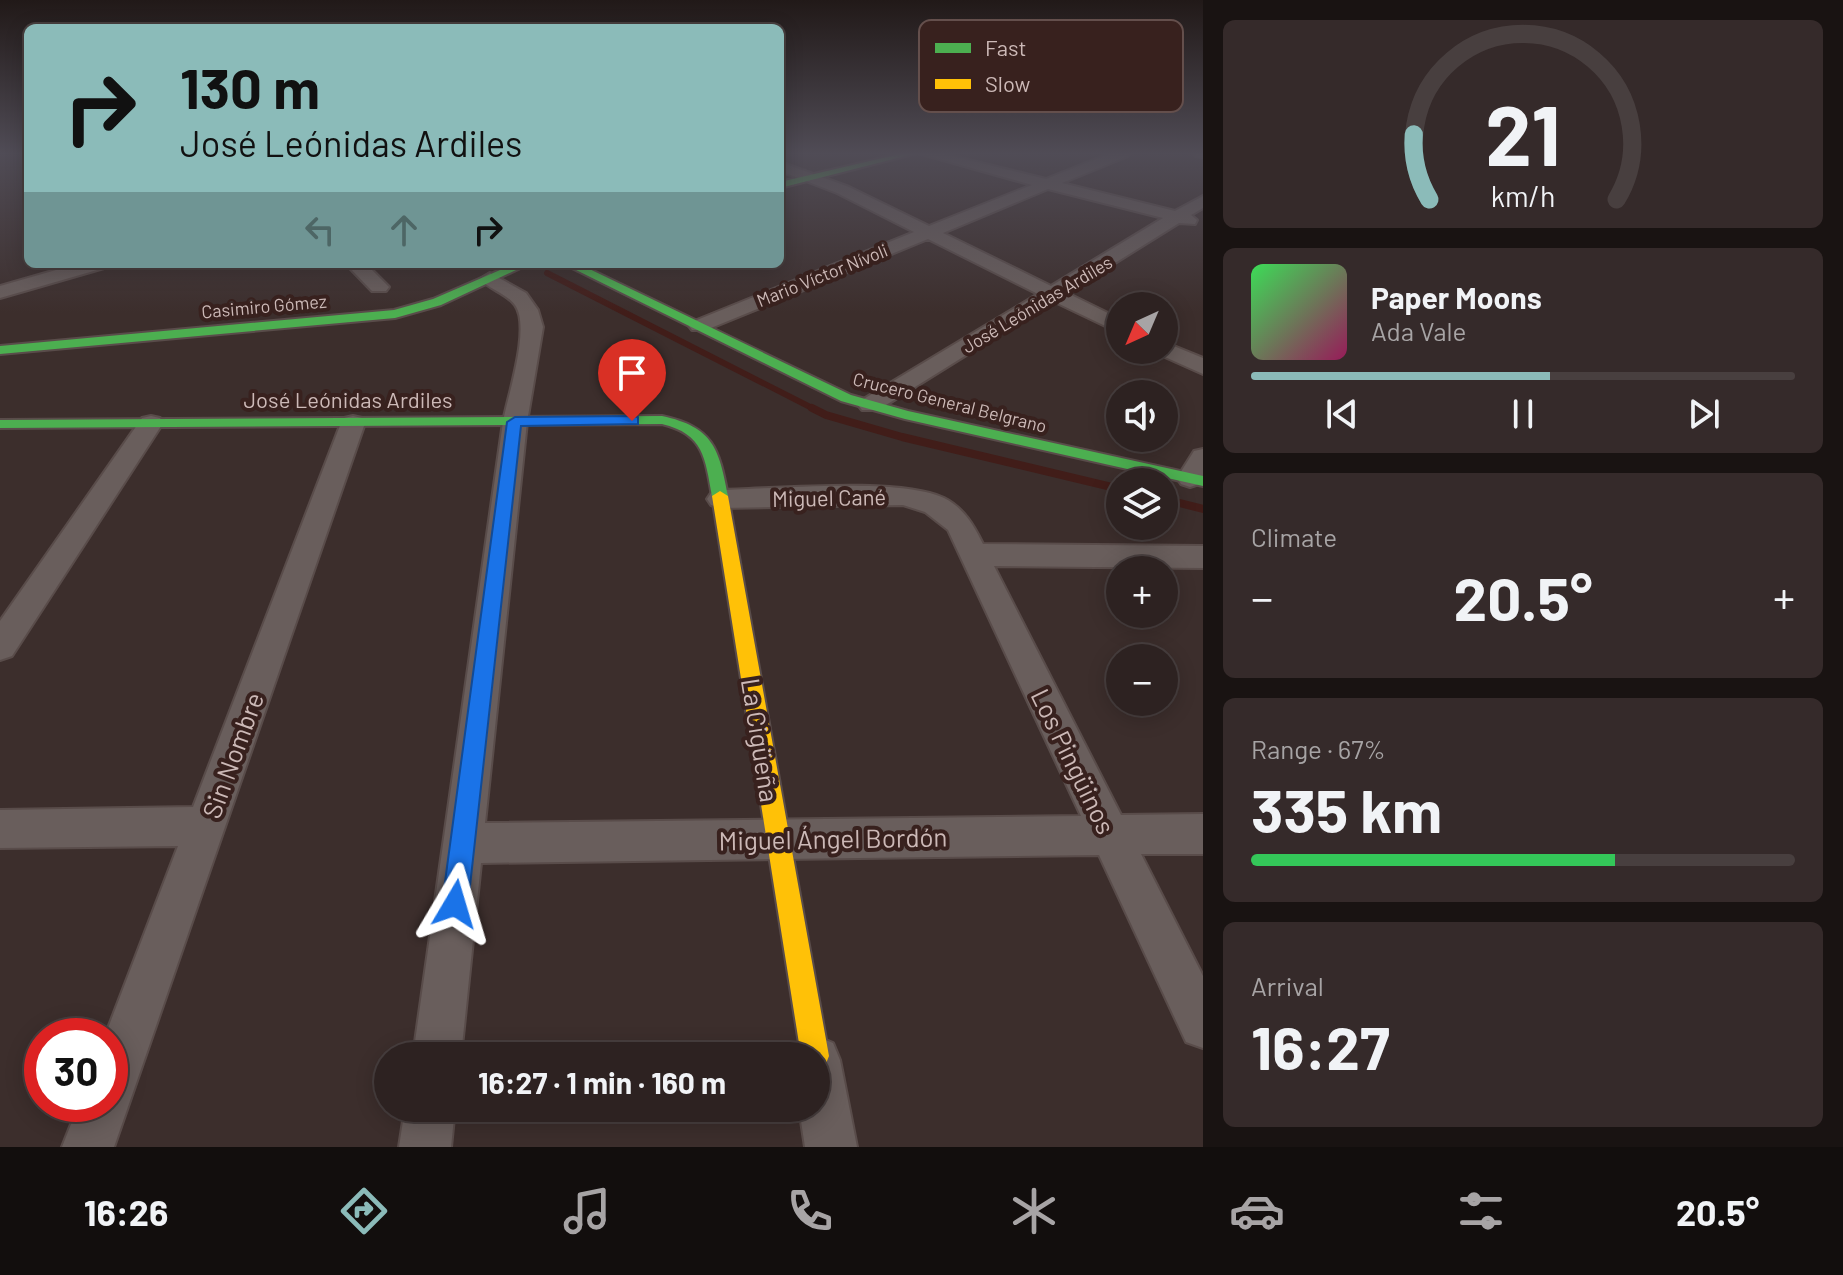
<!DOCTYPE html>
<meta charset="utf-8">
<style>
:root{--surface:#2d2221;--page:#352a2a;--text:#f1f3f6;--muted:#a7a4a5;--line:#483f3f;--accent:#8bbbb9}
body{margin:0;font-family:Barlow,sans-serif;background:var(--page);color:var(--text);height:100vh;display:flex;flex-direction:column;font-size:30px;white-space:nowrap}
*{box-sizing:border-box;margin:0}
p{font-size:26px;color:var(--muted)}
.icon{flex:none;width:44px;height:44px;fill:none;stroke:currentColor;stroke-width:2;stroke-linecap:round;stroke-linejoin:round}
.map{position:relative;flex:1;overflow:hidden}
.panel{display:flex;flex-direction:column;gap:20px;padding:20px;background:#191312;width:640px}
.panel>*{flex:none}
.hud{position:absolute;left:24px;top:24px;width:760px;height:244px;border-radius:12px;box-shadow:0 4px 20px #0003,0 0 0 2px var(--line);background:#8bbbb9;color:#111;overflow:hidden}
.needle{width:52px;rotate:224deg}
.controls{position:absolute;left:1106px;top:292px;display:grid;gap:16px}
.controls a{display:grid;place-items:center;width:72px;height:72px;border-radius:50%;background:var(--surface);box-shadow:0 4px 20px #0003,0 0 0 2px var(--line);font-size:40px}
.speed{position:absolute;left:24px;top:1018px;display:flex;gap:16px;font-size:40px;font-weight:700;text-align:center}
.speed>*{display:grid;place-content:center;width:104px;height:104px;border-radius:50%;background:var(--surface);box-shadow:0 4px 20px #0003,0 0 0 2px var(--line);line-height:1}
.speed .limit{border:12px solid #d22;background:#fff;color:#111}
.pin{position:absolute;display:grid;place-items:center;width:68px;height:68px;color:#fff;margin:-82px -34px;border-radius:50% 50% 50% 0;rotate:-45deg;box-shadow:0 0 8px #0007}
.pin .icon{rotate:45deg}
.me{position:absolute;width:88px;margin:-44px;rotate:7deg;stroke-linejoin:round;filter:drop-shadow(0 0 6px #0008)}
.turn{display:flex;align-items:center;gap:28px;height:168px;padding:0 24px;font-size:36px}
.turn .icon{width:104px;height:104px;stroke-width:2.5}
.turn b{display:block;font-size:56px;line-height:68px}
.lanes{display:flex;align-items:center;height:76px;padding:0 24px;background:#0003;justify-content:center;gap:40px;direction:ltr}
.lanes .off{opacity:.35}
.big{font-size:60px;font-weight:700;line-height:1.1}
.panel .widget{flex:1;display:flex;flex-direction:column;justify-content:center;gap:12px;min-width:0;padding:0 28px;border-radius:12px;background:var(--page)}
.panel .dial{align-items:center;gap:0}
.dial svg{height:208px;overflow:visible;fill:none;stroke:var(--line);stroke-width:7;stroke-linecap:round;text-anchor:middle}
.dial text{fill:var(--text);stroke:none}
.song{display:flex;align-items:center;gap:24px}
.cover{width:96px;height:96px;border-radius:12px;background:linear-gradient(135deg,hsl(130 70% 55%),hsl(330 70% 35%))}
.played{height:8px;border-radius:4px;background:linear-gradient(90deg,var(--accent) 55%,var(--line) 55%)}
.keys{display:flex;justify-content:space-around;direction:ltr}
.heat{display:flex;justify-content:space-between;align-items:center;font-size:44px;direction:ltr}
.charge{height:12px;border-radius:6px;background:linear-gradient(90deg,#34c759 67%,var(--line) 0)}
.trip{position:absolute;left:374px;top:1042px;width:456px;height:80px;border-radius:40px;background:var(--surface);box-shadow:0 4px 20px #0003,0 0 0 2px var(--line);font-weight:700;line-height:80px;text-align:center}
.menu{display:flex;height:128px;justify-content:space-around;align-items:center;background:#120e0d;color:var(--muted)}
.menu .icon{width:56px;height:56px}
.menu .on{color:var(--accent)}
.menu b{font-size:36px;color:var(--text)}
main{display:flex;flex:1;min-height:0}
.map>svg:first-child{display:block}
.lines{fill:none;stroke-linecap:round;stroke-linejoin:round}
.stream-far1{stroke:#411d19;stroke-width:6}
.stream{stroke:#411d19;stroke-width:8}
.street-casing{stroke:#594c4a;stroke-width:4}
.fast-casing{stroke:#594c4a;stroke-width:4}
.slow-casing{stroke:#594c4a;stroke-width:4}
.street{fill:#695e5c;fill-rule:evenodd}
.fast{fill:#4caf50;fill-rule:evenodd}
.slow{fill:#ffc107;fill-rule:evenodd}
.route{fill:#1a73e8;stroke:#114b97;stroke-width:2}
.labels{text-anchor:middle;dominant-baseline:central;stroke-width:8;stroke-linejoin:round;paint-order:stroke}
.far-street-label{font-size:18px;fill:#ccb9b7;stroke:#38211e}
.street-label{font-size:22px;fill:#ccb9b7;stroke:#38211e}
.near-street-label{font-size:26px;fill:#ccb9b7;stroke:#38211e}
.key{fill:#38211e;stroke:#644f4c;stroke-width:2}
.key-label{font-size:22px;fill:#ccb9b7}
</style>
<main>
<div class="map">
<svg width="1203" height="1147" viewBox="0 0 1203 1147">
<rect width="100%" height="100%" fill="#3c2e2c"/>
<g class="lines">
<path class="stream-far1" d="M547,273L816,410"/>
<g class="stream">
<path d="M812,408L826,415L902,437L1120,489"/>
<path d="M1164,499L1203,509"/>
</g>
<defs>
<g id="street">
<path d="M918,153H940L1046,179L1111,153H1130L1128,156L1062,183L1175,211L1203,196V208L1191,215L1197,220L1195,224L1179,223L1067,293L1120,319V333L1053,301L878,410H862L858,405L862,400L1038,294L928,239L706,330H692L689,326L692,322L914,232L837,193L780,171V162L849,187L929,226L1032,185ZM1048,189L1163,218L1051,286L943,233Z"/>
<path d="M1194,153H1203V157L1196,156Z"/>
<path d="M77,264H106L104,268L0,298V286Z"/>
<path d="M346,264H366L389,287L386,291H372Z"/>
<path d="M490,273L526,293L538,310L543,327L527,422L485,823L1081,816L948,530L925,512L903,505L721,508L711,505L707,499L711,493L721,490C775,489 899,477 944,498C964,508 974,526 983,544L1203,546V568L994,566L1121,815L1203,814V854H1141L1203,976V1048L1186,1042L1099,855L481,863L461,1056H413L503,422C508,395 531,327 515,305C506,293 490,290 480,279Z"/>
<path d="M1164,342L1203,358V374L1156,353L1155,350H1164Z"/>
<path d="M151,416L160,418L163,423L12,656L0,660V621L142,418Z"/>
<path d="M353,416L362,418L365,423L114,1147H62L79,1104H110V1036H105L178,846L0,848V810L193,807L341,423L344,418Z"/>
<path d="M1203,449V478L1199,484L1190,487L1181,484L1177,478L1194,451Z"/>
<path d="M816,1036L833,1043L840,1060L857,1147H805L799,1108H816V1056H794L799,1043Z"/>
<path d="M405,1108H455L451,1147H399Z"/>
</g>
<g id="fast">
<path d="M904,153H917L780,188V182Z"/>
<path d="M514,264H529L441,305L395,318L0,354V346L394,310L433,299Z"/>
<path d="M564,264H579L851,395L908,411L1203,476V486L905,419L841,401Z"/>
<path d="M662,416C713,427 719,448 728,496L726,500H714L712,496C705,458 704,434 662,424L0,428V420Z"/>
</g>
<path id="slow" d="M720,491L728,496L829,1056L825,1066L816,1070V1056H801L712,496Z"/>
</defs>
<use href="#street" class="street-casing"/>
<use href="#fast" class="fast-casing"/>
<use href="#slow" class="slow-casing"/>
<use href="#street" class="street"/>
<use href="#fast" class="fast"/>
<use href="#slow" class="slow"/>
</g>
<linearGradient id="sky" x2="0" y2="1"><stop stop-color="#211918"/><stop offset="0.49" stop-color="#504c56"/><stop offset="1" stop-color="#504c56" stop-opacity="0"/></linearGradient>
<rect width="1203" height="313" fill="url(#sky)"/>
<path class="route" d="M632,416L638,417V424L521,426L468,904L464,913L455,917L446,913L442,904L507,422L515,417Z"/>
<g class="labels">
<g class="far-street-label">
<text transform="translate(822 275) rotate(-22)">Mario Víctor Nívoli</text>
<text transform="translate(1037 304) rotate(-31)">José Leónidas Ardiles</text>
<text transform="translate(264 306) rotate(-5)">Casimiro Gómez</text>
<text transform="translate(950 402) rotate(14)">Crucero General Belgrano</text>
</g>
<g class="street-label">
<text x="348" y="399">José Leónidas Ardiles</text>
<text transform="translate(829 497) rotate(-1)">Miguel Cané</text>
</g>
<g class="near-street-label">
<text transform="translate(761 740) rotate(81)">La Cigüeña</text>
<text transform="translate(232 755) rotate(-70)">Sin Nombre</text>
<text transform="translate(1074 761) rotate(64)">Los Pingüinos</text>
<text transform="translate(833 838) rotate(-1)">Miguel Ángel Bordón</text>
</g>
</g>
<rect x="919" y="20" width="264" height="92" rx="12" class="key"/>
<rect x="935" y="43" width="36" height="10" fill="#4caf50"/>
<rect x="935" y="79" width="36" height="10" fill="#ffc107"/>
<g class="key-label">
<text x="985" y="56">Fast</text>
<text x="985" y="92">Slow</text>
</g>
</svg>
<div class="controls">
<a><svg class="needle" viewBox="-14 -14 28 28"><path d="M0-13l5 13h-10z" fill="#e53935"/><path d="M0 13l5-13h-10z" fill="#a7a4a5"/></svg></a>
<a><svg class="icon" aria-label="sound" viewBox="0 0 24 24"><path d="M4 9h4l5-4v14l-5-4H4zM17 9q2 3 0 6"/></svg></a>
<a><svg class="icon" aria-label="layers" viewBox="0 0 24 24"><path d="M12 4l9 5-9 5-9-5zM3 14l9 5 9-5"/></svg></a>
<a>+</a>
<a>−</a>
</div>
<div class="speed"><div class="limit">30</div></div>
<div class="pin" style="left:632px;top:421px;background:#d93025"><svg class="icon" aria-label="arrive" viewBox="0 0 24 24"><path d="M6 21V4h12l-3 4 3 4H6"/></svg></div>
<svg class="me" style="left:455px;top:904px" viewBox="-20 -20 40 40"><path d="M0-17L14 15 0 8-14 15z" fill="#1a73e8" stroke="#fff" stroke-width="4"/></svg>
<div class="trip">16:27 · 1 min · 160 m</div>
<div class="hud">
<div class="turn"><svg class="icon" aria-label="right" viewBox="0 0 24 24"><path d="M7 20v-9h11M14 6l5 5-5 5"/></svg><div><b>130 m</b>José Leónidas Ardiles</div></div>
<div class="lanes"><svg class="icon off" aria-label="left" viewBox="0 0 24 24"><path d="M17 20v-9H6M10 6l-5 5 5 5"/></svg><svg class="icon off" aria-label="ahead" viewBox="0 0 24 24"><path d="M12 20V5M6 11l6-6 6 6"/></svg><svg class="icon" aria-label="right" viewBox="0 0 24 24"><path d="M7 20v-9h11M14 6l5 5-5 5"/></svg></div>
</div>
</div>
<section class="panel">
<div class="widget dial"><svg viewBox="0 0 100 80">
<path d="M14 69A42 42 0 1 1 86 69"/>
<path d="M14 69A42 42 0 0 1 8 44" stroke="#8bbbb9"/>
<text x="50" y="56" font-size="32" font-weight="700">21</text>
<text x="50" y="72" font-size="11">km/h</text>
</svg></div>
<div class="widget">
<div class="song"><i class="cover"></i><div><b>Paper Moons</b><p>Ada Vale</p></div></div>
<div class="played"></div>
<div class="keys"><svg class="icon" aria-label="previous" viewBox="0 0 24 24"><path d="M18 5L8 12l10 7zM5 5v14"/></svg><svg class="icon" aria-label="pause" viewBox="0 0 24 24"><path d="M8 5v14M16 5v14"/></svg><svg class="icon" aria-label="next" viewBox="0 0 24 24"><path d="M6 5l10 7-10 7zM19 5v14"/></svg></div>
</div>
<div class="widget"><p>Climate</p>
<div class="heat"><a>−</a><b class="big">20.5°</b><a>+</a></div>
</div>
<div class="widget"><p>Range · 67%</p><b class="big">335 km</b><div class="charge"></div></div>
<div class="widget"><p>Arrival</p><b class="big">16:27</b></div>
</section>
</main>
<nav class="menu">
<b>16:26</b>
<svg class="icon on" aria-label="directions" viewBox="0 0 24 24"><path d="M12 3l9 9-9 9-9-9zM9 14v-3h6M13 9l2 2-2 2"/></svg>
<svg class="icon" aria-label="music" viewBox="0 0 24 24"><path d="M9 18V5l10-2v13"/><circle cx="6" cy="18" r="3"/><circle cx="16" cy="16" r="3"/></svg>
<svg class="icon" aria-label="phone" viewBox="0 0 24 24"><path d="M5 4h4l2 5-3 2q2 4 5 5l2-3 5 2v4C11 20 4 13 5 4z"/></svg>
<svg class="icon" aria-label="climate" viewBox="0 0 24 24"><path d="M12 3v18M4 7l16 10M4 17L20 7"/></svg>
<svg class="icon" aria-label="car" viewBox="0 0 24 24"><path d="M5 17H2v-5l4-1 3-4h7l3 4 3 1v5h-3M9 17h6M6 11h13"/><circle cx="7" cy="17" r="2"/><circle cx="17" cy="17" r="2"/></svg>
<svg class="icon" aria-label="filters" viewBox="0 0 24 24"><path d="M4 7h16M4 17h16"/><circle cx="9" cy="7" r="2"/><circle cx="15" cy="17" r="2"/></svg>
<b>20.5°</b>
</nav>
